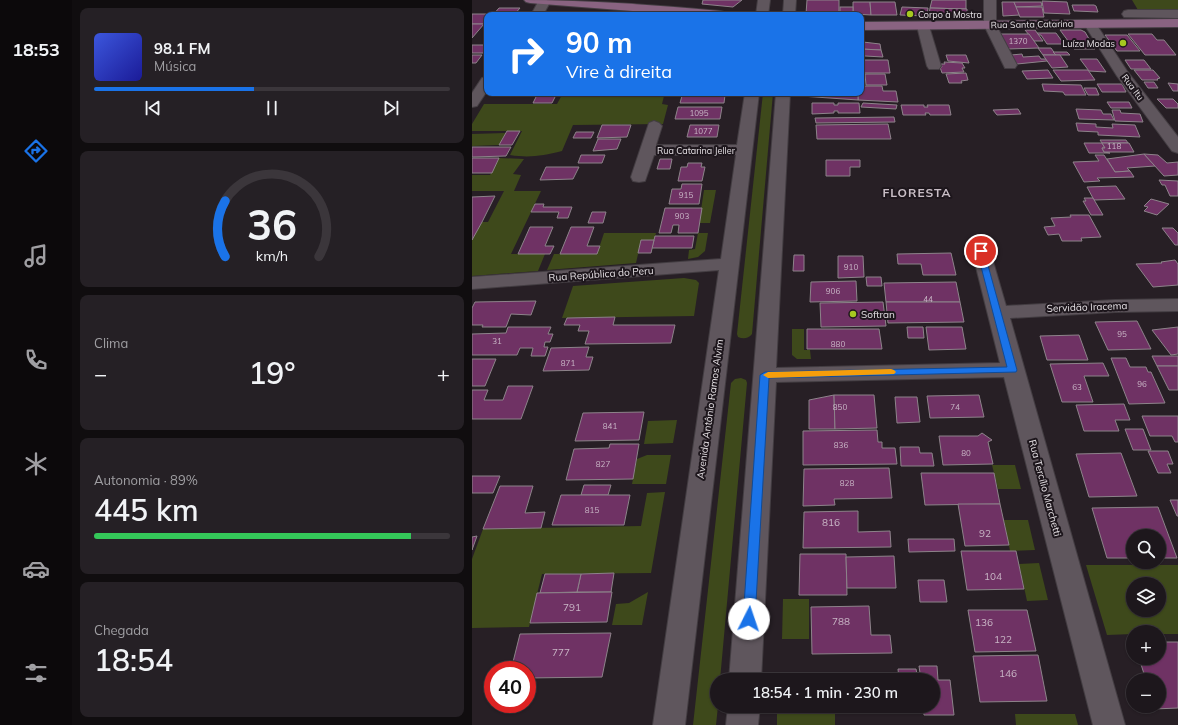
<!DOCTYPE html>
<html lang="pt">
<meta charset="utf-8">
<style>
:root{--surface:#1d171c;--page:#252025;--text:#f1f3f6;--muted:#a09fa3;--line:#3b363b;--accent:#1a73e8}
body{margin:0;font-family:Mulish,sans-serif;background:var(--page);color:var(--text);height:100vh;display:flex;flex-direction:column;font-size:15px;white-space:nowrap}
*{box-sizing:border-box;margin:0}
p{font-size:13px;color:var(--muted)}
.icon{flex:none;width:22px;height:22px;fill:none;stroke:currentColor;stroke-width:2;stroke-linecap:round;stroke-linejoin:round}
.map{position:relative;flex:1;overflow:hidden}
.side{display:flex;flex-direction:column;gap:8px;padding:8px;background:#100d0f;width:400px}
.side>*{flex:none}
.guide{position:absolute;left:12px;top:12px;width:380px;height:84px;border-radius:8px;box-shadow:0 1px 3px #0004,0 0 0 1px var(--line);background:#1a73e8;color:#fff;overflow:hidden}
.controls{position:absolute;left:654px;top:529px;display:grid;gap:8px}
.controls a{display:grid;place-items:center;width:40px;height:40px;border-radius:50%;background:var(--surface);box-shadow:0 1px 3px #0004,0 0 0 1px var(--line);font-size:20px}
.speed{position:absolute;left:12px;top:661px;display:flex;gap:8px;font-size:20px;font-weight:700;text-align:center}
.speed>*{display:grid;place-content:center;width:52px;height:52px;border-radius:50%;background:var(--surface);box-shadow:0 1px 3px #0004,0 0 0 1px var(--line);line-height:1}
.speed .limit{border:6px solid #d22;background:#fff;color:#111}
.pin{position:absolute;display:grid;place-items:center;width:34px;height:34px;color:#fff;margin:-17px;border:2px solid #fff;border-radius:50%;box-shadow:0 1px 4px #0007}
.me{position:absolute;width:44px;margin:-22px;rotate:4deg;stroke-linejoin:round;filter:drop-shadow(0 0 3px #0008)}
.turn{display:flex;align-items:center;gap:14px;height:84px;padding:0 16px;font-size:18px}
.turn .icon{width:52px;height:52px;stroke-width:2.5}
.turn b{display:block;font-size:28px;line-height:34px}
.big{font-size:30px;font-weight:600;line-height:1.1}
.side .card{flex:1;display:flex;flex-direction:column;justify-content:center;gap:6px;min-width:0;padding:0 14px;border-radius:8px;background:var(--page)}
.side .dial{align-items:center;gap:0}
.dial svg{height:104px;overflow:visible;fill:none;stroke:var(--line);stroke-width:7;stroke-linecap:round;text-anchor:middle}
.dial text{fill:var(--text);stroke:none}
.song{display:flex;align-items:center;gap:12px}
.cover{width:48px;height:48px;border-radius:6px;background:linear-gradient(135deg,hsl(230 70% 55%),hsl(240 70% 35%))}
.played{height:4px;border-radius:2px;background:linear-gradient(90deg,var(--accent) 45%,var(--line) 45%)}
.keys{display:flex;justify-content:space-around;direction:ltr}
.heat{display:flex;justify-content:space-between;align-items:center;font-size:22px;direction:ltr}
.charge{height:6px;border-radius:3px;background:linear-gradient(90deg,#34c759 89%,var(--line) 0)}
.trip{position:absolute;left:238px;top:673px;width:230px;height:40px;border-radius:20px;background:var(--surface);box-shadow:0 1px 3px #0004,0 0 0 1px var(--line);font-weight:600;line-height:40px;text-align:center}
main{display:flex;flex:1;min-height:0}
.tabs{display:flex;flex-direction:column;width:72px;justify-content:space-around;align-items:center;background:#0c090b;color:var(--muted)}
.tabs .icon{width:28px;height:28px}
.tabs .active{color:var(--accent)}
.tabs b{font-size:18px;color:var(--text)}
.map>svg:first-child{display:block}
.green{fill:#3e491b;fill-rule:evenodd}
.building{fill:#6f3264;stroke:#8d838a}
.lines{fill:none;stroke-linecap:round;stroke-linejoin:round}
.minor-casing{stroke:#433d42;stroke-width:2}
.major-casing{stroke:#433d42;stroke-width:2}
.minor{fill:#5f565d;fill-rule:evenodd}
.major{fill:#896381;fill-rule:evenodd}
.route{fill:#1a73e8;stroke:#114b97}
.slow{fill:#f59e0b}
.poi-dot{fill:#a6c820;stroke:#1d161c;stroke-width:1.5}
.labels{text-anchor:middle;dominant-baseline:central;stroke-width:4;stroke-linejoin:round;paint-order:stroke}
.number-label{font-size:8px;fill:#c8b5c5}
.far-poi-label{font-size:9px;fill:#e6e1e5;stroke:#1d161c;text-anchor:start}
.far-street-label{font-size:9px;fill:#e6e1e5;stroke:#1d161c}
.street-label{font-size:10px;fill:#e6e1e5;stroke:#1d161c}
.poi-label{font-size:10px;fill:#e6e1e5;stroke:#1d161c;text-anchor:start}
.near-number-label{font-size:10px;fill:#c8b5c5}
.far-district-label{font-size:12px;font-weight:bold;letter-spacing:1px;fill:#c9bec6;stroke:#1d161c}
</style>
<main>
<nav class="tabs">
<b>18:53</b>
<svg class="icon active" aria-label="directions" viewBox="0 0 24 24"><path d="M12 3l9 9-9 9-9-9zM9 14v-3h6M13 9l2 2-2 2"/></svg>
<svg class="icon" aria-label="music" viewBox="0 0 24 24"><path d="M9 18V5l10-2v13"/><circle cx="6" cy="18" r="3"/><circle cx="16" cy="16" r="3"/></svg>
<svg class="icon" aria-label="phone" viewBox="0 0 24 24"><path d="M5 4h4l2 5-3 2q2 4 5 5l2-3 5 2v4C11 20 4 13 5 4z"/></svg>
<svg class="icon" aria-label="climate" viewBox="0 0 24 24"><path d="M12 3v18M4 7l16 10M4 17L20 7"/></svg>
<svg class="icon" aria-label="car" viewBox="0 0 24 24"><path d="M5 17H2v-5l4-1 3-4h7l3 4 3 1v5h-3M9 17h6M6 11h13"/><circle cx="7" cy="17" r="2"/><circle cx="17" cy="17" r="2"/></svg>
<svg class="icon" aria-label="filters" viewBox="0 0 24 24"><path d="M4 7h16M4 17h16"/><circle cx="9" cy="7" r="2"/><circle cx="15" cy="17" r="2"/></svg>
</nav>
<section class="side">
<div class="card">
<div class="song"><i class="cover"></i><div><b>98.1 FM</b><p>Música</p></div></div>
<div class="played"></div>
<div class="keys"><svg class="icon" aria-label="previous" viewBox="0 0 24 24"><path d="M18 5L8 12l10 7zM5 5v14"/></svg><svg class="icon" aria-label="pause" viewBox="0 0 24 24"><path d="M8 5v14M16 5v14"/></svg><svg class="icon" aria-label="next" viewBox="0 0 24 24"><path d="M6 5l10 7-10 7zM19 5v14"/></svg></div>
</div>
<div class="card dial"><svg viewBox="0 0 100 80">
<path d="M14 69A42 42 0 1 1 86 69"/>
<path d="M14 69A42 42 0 0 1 14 26" stroke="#1a73e8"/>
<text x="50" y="56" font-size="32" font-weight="700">36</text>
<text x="50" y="72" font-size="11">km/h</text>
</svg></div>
<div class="card"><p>Clima</p>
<div class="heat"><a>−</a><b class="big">19°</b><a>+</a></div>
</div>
<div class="card"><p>Autonomia · 89%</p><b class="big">445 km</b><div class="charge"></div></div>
<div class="card"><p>Chegada</p><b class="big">18:54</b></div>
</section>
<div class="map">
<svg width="706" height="725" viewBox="0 0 706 725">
<rect width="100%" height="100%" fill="#271f25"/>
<g class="green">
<path d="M660,0H706V10H666Z"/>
<path d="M91,93H261L260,95L192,96L190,104L196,105L191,124L101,125L90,151C70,156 57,158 38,155L50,131H0V124L12,104H85Z"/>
<path d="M291,93H301L280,334C276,339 271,339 266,337L265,334Z"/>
<path d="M34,133L27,145L0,146V134Z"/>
<path d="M27,158L52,159L41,174L49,175L42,191H69L39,254H73L66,271L0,276V240L10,222H16L32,191H0V175H18Z"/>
<path d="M232,190H244L238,223H227Z"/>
<path d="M132,233H184L182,240L169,241L164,263L75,270L82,254H125Z"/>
<path d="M226,233H236L233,251L226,257L216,259L217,250L223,249Z"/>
<path d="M212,278L224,280L227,283L222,316L90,318L101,286Z"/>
<path d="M320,329H332V350H338L339,359H325L320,355Z"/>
<path d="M269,378L274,380L275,383L248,680H245L246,706L244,725H221L259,383L263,379Z"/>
<path d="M205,420L201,443L172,444L176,421Z"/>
<path d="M175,455H199L194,484H160L165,459Z"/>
<path d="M520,465H543L549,489H526Z"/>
<path d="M193,492L179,573L70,574L57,627L0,628V559L11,529L169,526L175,493Z"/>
<path d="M532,520H556L563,550L538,551Z"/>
<path d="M567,563L576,600L555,601L547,564Z"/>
<path d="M614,565H706V634H687V632H661V634L635,635ZM661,584H687V610H661Z"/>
<path d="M176,592L170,625H140L144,604L157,603Z"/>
<path d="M311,599H337V639H310Z"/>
<rect x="305" y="711" width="58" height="14"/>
<path d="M543,714H603L606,725H544Z"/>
</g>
<g class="building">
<path d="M231,0H270L261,7L230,4Z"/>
<path d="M335,0H367V14H334Z"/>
<path d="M460,0H494V9L458,8Z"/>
<path d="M570,1L595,2L598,14L572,13Z"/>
<path d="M381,2H398L399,15L381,14Z"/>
<path d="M398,2H423L425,15H399Z"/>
<path d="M530,2H542L548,15L531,16Z"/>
<path d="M542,2H569L570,6L544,7Z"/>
<path d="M600,5H622L624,6L626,12L604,11H602Z"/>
<rect x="368" y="7" width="13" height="7"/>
<path d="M430,7L456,8L455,16L428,15Z"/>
<path d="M544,7H570L572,17H548Z"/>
<path d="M27,8H48L42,15H21Z"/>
<path d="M458,8L495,9V17L457,15Z"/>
<path d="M90,12L100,13L124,14L87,15Z"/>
<path d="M100,13L124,14L97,15Z"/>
<path d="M0,14H20L15,15V20L12,24H0Z"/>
<path d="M0,24H12L0,38Z"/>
<path d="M553,30H563L571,41H562Z"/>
<path d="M588,30H609L613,32L623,49H602Z"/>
<path d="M565,33H584L592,44H575L569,35H567Z"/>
<path d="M528,34H557L567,48L535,49Z"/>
<path d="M656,34H680L685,40H692L704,55H673Z"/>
<path d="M633,35H655L668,51H645Z"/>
<path d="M391,42L408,44L409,50L389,49Z"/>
<path d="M0,45H15V50L13,53H0Z"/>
<path d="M566,48H579L584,55H571Z"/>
<path d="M389,49L409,50L411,57L393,56L389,54Z"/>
<path d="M581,52H595L598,55H584Z"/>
<path d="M550,54L551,57L567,56L569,59H574L575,61L545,64L539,55Z"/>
<path d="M0,55H10L4,63H0Z"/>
<path d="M474,55H494L497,63L476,61Z"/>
<path d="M571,55H588L596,67L580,68Z"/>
<path d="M608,59H625L634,72L617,71Z"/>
<path d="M389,60H416L418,73H390Z"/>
<path d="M653,60H672L679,69H659Z"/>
<path d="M472,62L490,63L493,68H490L492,72L470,73L468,67H470L469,64H473Z"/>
<path d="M576,70L581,78L555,79L550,71Z"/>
<path d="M581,70H616L623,80L589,81Z"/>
<path d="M662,70H681L688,78L685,79L686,80H670Z"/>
<path d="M494,73L496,80L489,81L490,83H477L474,74Z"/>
<path d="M393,74H413L415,85H394Z"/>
<path d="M672,82H682L686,88H676Z"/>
<path d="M696,83L706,84V91H701Z"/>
<path d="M570,84L609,85L614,95H593L591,92L572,91Z"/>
<path d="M625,84H650L654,92H630Z"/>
<path d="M389,86H410L411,91H424L426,102L386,100V93H389Z"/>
<path d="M612,88H624L627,95H616Z"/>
<path d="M66,93H85L80,103H61Z"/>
<path d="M331,93L386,94V100L329,96Z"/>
<path d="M253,95L252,103H208L210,96Z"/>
<path d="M685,99H701L706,104V108H694Z"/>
<path d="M635,102H657L660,108H639Z"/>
<path d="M340,103H362V105H366V103H387L388,113H366V111H362V113L340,114Z"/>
<path d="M391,103L425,105L424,109L389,107Z"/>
<path d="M429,105H452V107H456L455,105H477L479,115H458L457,113H453L454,115H431Z"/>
<path d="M206,107H250L248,119H203Z"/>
<path d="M546,109L549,114L525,115L521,110Z"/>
<path d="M604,109L629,110L631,114H639L642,120L607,119Z"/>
<path d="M640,110H648L649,113L668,114L671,122L643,121Z"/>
<path d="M422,117L423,122L344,123L343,118Z"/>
<path d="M604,123L624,124V127L641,128L640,124L663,125L668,137L626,135V132L606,131Z"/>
<path d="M416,124L419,139H345L344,125Z"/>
<path d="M130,125H159L155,137L125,138Z"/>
<path d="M218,125H247L245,137H215Z"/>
<path d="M35,131H48L40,145H27Z"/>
<path d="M104,132H122L119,138H101Z"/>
<path d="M126,139H149L145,149L121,151Z"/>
<path d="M628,140H654L656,143H630Z"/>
<path d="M612,143H630L633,148H630L632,152L638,153H617Z"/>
<path d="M630,143H657L662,152H632L630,148H633Z"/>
<path d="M0,147H39L34,156L0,157Z"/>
<path d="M672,154L683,166L655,168L658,171L643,172L635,159Z"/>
<path d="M672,154L686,155L695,163L706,162V175L692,176Z"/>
<path d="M109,155H133L130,163H106Z"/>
<path d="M623,155H632L643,172L658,171L662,177L625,178L628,181L612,182L601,162L627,161Z"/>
<path d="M0,158H27L20,173H0Z"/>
<path d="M188,159H200L198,169H185Z"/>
<path d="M354,160H388V167H378V176H354Z"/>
<path d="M216,163H230L229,167H233L230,181H206L209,167H215Z"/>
<path d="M74,167H107L101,179L68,180Z"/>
<path d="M687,180L706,181V196H698L693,185H690Z"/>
<path d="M210,184H230L227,204H197L200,189H209Z"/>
<path d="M644,186L653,199L622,200L615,187Z"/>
<path d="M23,196L10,222L0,240V197Z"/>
<path d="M612,198H621L631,215H619L611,201H614Z"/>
<path d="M679,199L697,204L685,215L672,211L676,207L672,206Z"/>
<path d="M63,204H72L71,207H100L96,218H85L87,212H59Z"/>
<path d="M193,208H230L226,233H206L207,225H201L199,233H187Z"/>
<path d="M120,212H134L131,223H116Z"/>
<path d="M598,215H617L629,237L609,238L610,241H590L587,234L576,235L572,227L583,226L579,218L599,217Z"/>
<path d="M58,227H81L73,246H82L78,254H46Z"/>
<path d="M99,227H122L115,246H128L125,254H88Z"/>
<path d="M690,228H701L706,233V245H703Z"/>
<path d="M183,236H222L220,248H180Z"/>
<path d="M169,240H182L179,253H166Z"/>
<path d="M479,253L484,275H451L449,264H426L425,254Z"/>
<path d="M322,255H332V271H321Z"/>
<path d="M366,256H391L392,277L366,278Z"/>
<path d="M703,260L706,264V285L681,287L664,264L690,263L689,262Z"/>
<path d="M394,277H409L410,286H395Z"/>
<path d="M384,281L385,301L338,302L339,282Z"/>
<path d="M484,282L488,302H414L412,283Z"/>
<path d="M64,301L59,315L39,314L34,327H10L11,325H0V308L3,302Z"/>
<path d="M411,302L414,326L349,327L348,303Z"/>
<path d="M414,302H488L492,322L416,323Z"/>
<path d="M143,317L141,325H203L199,343L113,344L117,331H106L108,325H92L95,318Z"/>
<path d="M665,321L679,349L636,350L623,322Z"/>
<path d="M36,327H79L76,334H81L78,342H73L72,347H76L73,356H59L61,348H48L45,355H0V334L34,333Z"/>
<path d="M435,327H451L452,338H436Z"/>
<path d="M454,327H490L494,349L457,350Z"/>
<path d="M706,327V354L699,355L680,330Z"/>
<path d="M335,329H407L410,349H335Z"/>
<path d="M607,335L616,360H575L568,336Z"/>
<path d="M117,347L114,357H121L117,370L71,371L79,348Z"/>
<path d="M680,356H706V366H685Z"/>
<path d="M639,358H654L658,367H674L676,372H679L693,403L657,404Z"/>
<path d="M0,359H24L13,386H0Z"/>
<path d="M631,363L637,376H612L621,402H590L578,364Z"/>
<path d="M685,366H706V390H697Z"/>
<path d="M36,386H61L49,419H0V390H16L12,400H31Z"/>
<path d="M362,395L363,429H337V400Z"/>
<path d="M362,395H402L405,428L363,429Z"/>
<path d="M507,395L512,417L458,418L455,396Z"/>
<path d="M423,397H445L448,422L425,423Z"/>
<path d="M652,404L658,420H643L647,431H612L604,405Z"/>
<path d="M172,412L167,440L103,441L111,413Z"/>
<path d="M670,416H706V442H703L700,436H678Z"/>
<path d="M653,429H671L679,450H661Z"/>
<path d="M405,430L406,442H410V448H423L425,464L331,465V431Z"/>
<path d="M510,433L520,440L516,442L521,464L471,465L467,436H506Z"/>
<path d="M138,444H167L161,479L94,480L102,449L137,448Z"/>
<path d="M428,447H447L448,453H460L462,466H429Z"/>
<path d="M676,451H696L701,464H695L699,473H686Z"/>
<path d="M649,453L665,496L617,497L604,454Z"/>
<path d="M417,468L420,498L362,499L363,505L331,506L332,469Z"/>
<path d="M449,473H522L528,504L453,505Z"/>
<path d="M0,476H28L21,493H0Z"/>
<path d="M112,485H139L136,495H109Z"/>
<path d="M28,486H61L53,513L73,512L69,528L11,529Z"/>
<path d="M89,495H158L152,525H80Z"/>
<path d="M698,500H706V516H705Z"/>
<path d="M486,504H528L537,545L493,546Z"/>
<path d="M686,507L705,558H687V536H661V558H635L620,508Z"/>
<path d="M386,511V532L418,531L419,547L331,548L332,512Z"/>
<path d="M5,536L0,550V537Z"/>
<path d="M436,539H482L483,551L437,552Z"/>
<path d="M489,551H544L552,589L495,590Z"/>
<path d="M328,554H374L375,595H327Z"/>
<path d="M422,556L424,588H375L374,557Z"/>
<path d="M142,573L139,592H105L109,574Z"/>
<path d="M73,574H109L105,592L68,593Z"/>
<path d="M446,580H472L475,602H448Z"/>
<path d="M140,592L135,622L58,623L65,593Z"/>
<path d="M397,606L399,635H418L420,653L340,654L339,607Z"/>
<path d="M496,610H555L564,651L503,652Z"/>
<path d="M139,633L130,677L55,678V670H39L48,634Z"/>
<path d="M687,642H706V708L682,709V706H687V680H674L667,658H687Z"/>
<path d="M566,655L575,701L508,702L501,656Z"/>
<path d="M447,666H465L466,680H478L482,715H452L451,706H461V680H449Z"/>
<path d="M426,669H444L446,680H427Z"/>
</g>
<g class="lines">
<defs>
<g id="minor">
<path d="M63,0H75L77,4L71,15H59L65,4Z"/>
<path d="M286,0H298L296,15H284Z"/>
<path d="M312,0H324L323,15H311Z"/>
<path d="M512,0H524V25L545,65L543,68H533L512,25Z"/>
<path d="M656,10H706V18L652,17L650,14L652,11Z"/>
<path d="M618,20L622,21L655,71L706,137V153L700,151L645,76L612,24L614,21Z"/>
<path d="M451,22L455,23L457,26L469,66L467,69H457L455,66L445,26L447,23Z"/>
<path d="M15,77V91L5,106L0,107V93L10,78Z"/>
<path d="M273,93H287L213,725H181L247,270L0,289V277L249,259L264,155H182L173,181L167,182L161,181L159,177L177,123L182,121L187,123L190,126L184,145H265Z"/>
<path d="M304,93H318L304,368L528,363L500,251L502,247L509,245L516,247L518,251L534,306L643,300L706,299V311L643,312L538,318L653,725H621L532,377L304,382L289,680H257Z"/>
<path d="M256,706H288L286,725H254Z"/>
</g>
<g id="major">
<path d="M52,0C118,0 183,5 248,11L252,12L254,15H212L58,3L54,2Z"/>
<path d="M706,19V27L389,30V22Z"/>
</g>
</defs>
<use href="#minor" class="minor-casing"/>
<use href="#major" class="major-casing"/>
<use href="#minor" class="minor"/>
<use href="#major" class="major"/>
</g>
<path class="route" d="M509,249L512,251L545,370L544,372L297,378L283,619L281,623L277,624L273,623L271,619L288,375L293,372L535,367L505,251Z"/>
<path class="slow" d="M419,369L422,370L424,372L422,374L296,378L291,375L296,372Z"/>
<g class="poi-dot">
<circle cx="438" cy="14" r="4"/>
<circle cx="651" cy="43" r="4"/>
<circle cx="381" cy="314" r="4"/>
</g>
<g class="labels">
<g class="number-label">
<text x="546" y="41">1370</text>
<text x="227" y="113">1095</text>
<text x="231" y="131">1077</text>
<text x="642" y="146">118</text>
<text x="214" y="195">915</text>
<text x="210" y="216">903</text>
<text x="379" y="267">910</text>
<text x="361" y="291">906</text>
<text x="456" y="299">44</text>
<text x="650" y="334">95</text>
<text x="25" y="341">31</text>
<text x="366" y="344">880</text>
<text x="96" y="363">871</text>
<text x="670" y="384">96</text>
<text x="605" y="387">63</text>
<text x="368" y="407">850</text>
<text x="483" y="407">74</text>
<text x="138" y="426">841</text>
<text x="369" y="445">836</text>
<text x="494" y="453">80</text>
<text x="131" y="464">827</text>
<text x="375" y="483">828</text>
<text x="120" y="510">815</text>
</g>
<g class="far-poi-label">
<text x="446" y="14">Corpo à Mostra</text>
<text x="643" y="43" text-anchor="end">Luíza Modas</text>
</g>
<g class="far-street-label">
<text transform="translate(560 24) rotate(-1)">Rua Santa Catarina</text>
<text transform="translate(661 87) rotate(53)">Rua Itu</text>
<text x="224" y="150">Rua Catarina Jeller</text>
</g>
<g class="street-label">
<text transform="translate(129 274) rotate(-4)">Rua República do Peru</text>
<text transform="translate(615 307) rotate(-2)">Servidão Iracema</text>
<text transform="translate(238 409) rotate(-82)">Avenida Antônio Ramos Alvim</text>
<text transform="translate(573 488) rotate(75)">Rua Tercílio Marchetti</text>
</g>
<g class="poi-label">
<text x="389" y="314">Softran</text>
</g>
<g class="near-number-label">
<text x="359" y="522">816</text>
<text x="513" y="533">92</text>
<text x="521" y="576">104</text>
<text x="100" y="607">791</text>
<text x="369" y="621">788</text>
<text x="512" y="622">136</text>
<text x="531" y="639">122</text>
<text x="89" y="652">777</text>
<text x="536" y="673">146</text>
</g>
<g class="far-district-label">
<text x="445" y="192">FLORESTA</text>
</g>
</g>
</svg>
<div class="controls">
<a><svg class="icon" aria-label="search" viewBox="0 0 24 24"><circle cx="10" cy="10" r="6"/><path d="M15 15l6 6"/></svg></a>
<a><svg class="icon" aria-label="layers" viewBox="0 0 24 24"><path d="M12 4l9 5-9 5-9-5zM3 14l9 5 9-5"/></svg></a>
<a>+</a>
<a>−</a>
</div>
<div class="speed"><div class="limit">40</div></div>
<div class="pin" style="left:509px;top:251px;background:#d93025"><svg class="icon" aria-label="arrive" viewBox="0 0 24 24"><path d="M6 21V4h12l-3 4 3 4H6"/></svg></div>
<svg class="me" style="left:277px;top:619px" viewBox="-20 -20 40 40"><circle r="19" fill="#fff"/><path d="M0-13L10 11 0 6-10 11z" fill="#1a73e8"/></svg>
<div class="trip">18:54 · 1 min · 230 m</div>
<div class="guide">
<div class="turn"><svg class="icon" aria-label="right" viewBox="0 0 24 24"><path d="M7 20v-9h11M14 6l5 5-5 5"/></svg><div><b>90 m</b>Vire à direita</div></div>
</div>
</div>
</main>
